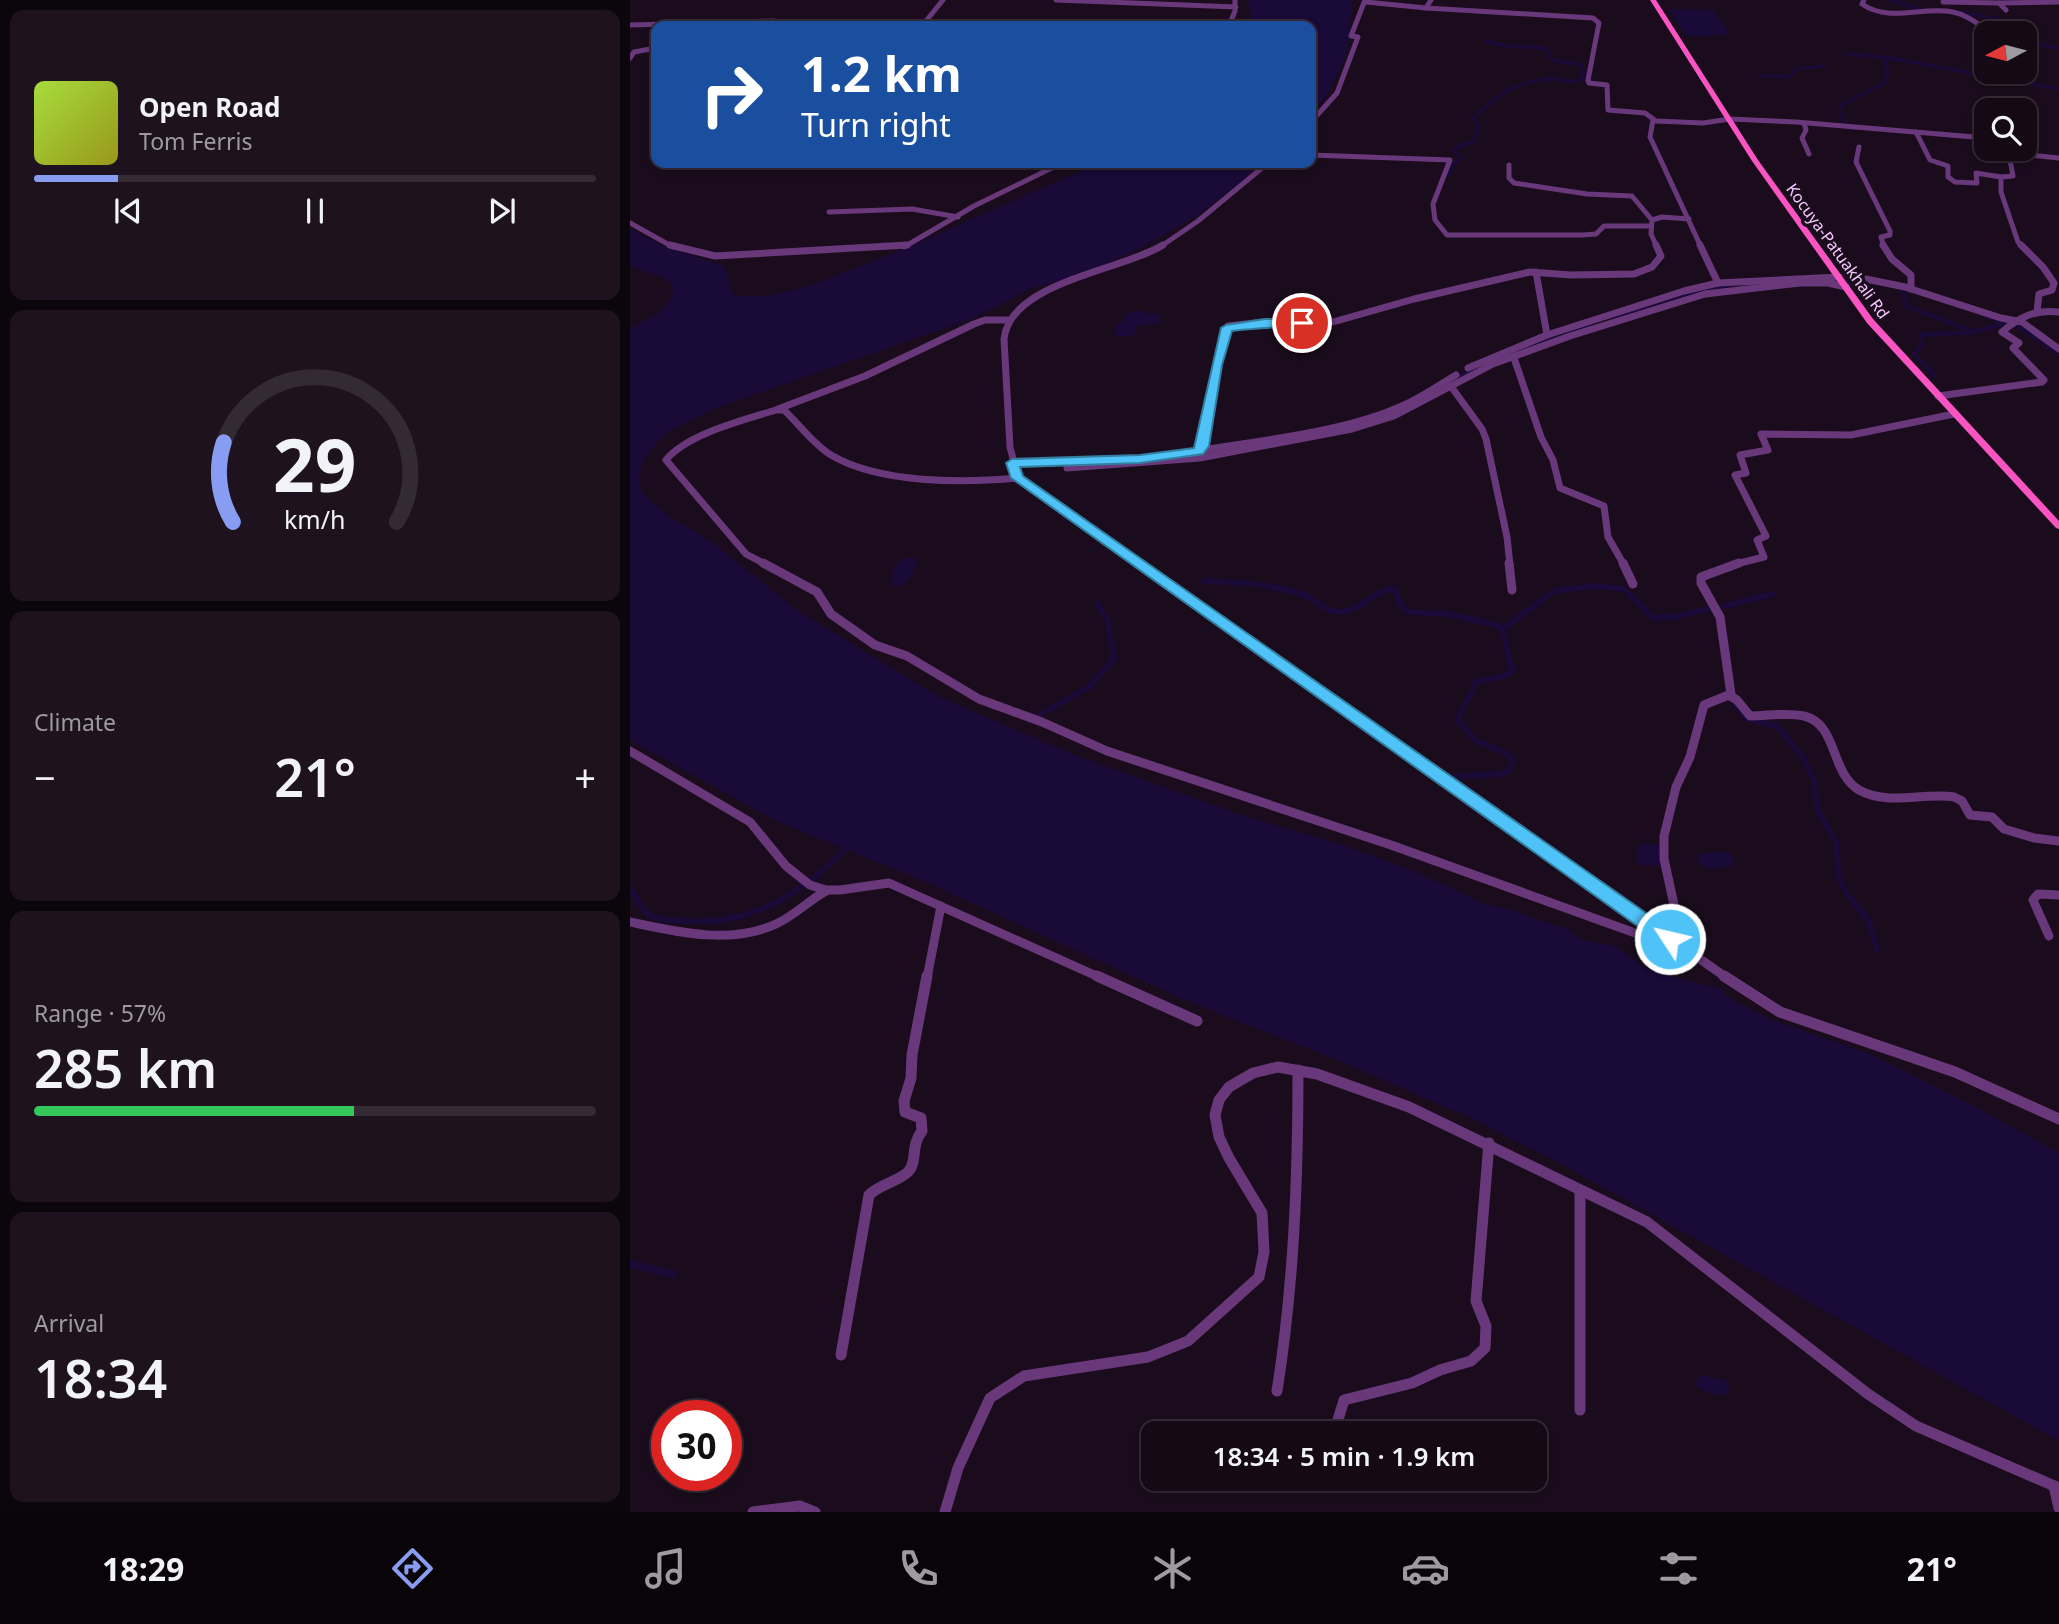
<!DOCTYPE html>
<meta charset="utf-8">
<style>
:root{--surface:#140915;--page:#1d121e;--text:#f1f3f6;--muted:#9d9aa0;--line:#332a34;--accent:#889cf1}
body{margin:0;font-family:"Noto Sans",sans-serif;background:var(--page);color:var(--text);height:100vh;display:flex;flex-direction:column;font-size:26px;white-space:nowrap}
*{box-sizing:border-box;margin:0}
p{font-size:23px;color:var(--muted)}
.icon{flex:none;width:38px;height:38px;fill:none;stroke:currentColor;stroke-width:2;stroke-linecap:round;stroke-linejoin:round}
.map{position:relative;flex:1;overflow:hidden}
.sheet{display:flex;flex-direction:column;gap:10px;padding:10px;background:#0b050c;width:630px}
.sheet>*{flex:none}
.guide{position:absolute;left:21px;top:21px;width:665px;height:147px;border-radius:14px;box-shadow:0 4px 10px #0003,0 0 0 2px var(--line);background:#1a4fa0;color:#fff;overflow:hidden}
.needle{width:46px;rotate:263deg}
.controls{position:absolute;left:1344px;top:21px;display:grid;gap:14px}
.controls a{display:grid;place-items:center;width:63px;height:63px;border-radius:14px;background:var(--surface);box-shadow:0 4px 10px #0003,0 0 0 2px var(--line);font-size:35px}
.speed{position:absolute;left:21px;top:1400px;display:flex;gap:14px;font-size:35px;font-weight:700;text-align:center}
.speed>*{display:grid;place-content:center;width:91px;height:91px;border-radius:50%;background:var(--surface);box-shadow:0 4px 10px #0003,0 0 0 2px var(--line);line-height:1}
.speed .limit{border:10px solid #d22;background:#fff;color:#111}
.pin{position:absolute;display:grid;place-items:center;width:60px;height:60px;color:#fff;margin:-30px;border:4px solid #fff;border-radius:50%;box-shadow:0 2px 7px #0007}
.me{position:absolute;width:77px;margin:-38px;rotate:305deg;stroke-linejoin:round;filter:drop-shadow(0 0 5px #0008)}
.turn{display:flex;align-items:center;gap:24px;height:147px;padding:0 35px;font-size:32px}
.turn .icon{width:91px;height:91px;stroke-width:2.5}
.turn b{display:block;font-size:49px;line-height:60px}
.big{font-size:52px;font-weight:600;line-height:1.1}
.sheet .card{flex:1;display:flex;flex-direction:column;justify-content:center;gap:10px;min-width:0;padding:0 24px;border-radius:14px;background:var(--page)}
.sheet .dial{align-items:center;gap:0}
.dial svg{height:182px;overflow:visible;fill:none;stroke:var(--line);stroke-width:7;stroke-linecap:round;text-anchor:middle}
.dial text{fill:var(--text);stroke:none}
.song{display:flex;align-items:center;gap:21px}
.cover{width:84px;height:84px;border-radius:10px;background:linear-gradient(135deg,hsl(80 70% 55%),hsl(60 70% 35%))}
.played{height:7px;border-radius:4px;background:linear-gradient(90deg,var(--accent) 15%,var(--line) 15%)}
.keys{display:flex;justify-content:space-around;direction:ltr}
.heat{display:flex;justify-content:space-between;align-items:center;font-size:38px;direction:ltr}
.charge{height:10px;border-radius:5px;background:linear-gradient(90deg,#34c759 57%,var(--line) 0)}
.trip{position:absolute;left:511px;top:1421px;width:406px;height:70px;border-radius:14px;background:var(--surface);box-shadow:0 4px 10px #0003,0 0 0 2px var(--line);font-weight:600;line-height:70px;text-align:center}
.dock{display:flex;height:112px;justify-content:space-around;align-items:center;background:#080408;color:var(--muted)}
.dock .icon{width:49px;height:49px}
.dock .active{color:var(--accent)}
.dock b{font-size:32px;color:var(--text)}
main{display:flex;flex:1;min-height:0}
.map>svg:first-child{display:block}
.water{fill:#1a0a37}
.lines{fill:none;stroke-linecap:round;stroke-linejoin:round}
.canal-far3{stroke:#1a0a37;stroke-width:3.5}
.canal-far2{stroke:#1a0a37;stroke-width:4.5}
.canal-far1{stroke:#1a0a37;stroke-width:6}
.canal{stroke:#1a0a37;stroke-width:8}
.minor-far3{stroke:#69387a;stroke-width:5}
.minor-far2{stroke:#69387a;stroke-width:7}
.minor-far1{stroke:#69387a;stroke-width:9}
.minor{stroke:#69387a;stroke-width:11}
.major{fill:#f954c1;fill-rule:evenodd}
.route{fill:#4fc3f7;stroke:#337fa1;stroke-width:2}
.labels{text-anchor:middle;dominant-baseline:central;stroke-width:7;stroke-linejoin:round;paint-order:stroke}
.far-street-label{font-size:16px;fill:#f4c9fd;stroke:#1a0c1c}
</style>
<main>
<section class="sheet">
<div class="card">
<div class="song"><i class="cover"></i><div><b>Open Road</b><p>Tom Ferris</p></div></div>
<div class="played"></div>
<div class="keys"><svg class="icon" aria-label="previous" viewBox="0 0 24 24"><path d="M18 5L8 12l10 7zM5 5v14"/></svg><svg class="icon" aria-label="pause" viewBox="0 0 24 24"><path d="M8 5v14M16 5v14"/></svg><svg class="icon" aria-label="next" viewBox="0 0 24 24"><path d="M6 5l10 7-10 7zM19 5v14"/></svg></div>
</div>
<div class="card dial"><svg viewBox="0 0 100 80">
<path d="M14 69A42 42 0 1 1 86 69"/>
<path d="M14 69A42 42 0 0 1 10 34" stroke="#889cf1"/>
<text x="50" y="56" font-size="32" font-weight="700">29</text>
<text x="50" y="72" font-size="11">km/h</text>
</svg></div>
<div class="card"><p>Climate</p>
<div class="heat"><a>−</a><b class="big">21°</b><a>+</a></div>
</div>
<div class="card"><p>Range · 57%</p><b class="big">285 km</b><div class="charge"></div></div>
<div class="card"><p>Arrival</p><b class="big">18:34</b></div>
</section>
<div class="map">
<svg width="1429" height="1512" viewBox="0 0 1429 1512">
<rect width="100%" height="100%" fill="#1a0c1c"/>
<g class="water">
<path d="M618,0H722L718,50L699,92L681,116V26H623Z"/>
<path d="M1038,9L1084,10L1100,35L1056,36Z"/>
<path d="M470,163H635L568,215L515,246L470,267L432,281L402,288L346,317L89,407L40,430L27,442L14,460L8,478L13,494L39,516L86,545L168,611L309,697L447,756L611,815L709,844L784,871L855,904L885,911L941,931L951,940L986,946L1019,970L1093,990V995L1145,1021L1237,1053L1355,1112L1429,1153V1441L931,1164L837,1116L707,1060L555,1000L296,882L144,820L0,740V328C19,318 43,311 43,287L37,279L0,266V229L33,246L94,266L104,295C147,302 194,280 233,265C314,234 391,196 470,163Z"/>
<path d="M513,310L520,315L531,313L529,325H508L503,336L485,337L486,325L492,322L498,313Z"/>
<path d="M276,558H285C287,573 278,586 263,587C260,575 264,562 276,558Z"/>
<path d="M1010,843L1029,845L1030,866L1008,865L1007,852Z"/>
<path d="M1090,851L1100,853L1105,862L1103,866L1079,869L1070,865L1067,859L1069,854Z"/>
<path d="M1069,1375L1097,1380L1100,1393C1089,1398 1072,1393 1065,1384Z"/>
</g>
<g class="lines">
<g class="canal-far3">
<path d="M1261,0L1292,10"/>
<path d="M1324,11L1368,19L1387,33"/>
<path d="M266,25L281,26"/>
<path d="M1395,42L1429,48"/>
<path d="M1218,54L1260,58"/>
<path d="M1130,76L1159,77L1167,69L1194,66"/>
<path d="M1212,124L1214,120L1210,112L1211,105L1254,83L1258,73L1255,61L1260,58L1429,89"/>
<path d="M819,174L823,165L831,158L824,151L825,148L844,141L849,128L843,117C859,107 869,92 888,86C898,82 911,79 921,79C932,79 944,84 954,78L952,65L923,60L915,48L876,46L855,41"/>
</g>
<g class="canal-far2">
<path d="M1209,280L1237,282"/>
<path d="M1274,290L1275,306L1342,331"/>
<path d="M1355,316L1391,328L1429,354"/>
<path d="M984,319L1064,293L1101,285"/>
<path d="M894,348L960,326"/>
<path d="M1305,376L1284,354L1292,345L1291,335L1344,332L1372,324"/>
<path d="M823,379L845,369"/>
</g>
<g class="canal-far1">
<path d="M574,581C606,582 641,584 671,594C685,598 695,613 711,612C732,611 743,589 765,589L771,606L779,612L818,614L870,626C879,640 875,656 883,670L875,676L845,682C842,697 831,706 828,720L845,740L876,753L883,761L879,771L871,774L818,777"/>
<path d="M1094,606L1142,594"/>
<path d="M873,629L924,591L964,586L994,589L1023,618L1049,616L1077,609"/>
<path d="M1105,704L1117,719L1147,726L1172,756L1184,780L1187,809L1206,842L1209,878L1216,893L1238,920L1247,950"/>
<path d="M409,715L459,687L484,659L478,621L467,604"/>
<path d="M181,881L219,846"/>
<path d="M0,889C7,896 10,909 19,915C28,921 41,920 51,921C98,924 134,913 172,886"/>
</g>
<path class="canal" d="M0,1264L43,1274"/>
<g class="minor-far3">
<path d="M426,0L606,7"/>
<path d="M1234,0L1232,4C1259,23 1292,6 1323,12C1338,15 1349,25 1361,33"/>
<path d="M736,2L796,8L801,0"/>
<path d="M1313,2L1369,3L1376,10"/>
<path d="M1369,3L1429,2"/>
<path d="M796,8L963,18L969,23L958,80L959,83L977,85L978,110L1015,113L1026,121L1073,123L1100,119L1166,122L1356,138"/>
<path d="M0,25L144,21V26"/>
<path d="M276,26H294"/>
<path d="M292,26L313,0"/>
<path d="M599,26L605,11V0"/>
<path d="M0,58L4,52L26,48"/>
<path d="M1023,120L1020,137L1071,247"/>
<path d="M681,122L707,93L728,37L721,36L735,0"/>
<path d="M1174,123L1176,130L1172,138L1179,154"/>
<path d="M1286,132L1300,160L1318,166V177L1325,182L1347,183L1346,173L1371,177"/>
<path d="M1395,142H1404"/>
<path d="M1229,147L1226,162L1260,231V235L1251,237L1254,247"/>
<path d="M1378,149L1383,176L1371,177V192L1388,242L1393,247"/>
<path d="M1379,153L1429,158"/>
<path d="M681,155L820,160L803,204L805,220L817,235H952L966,234L974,226H1019"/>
<path d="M879,165V178L884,183L957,194L1002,196L1022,220"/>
<path d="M199,212L282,209L328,217"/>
<path d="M0,223L43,247"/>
<path d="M274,247L344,206L432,163"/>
<path d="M530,247L568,221L638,163"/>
<path d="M1027,247L1021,234L1022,220L1032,217L1059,219"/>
</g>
<g class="minor-far2">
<path d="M40,245L85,256L277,245"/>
<path d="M1070,245L1088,283"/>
<path d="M1253,245L1262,259L1281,275V289"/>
<path d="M1391,245L1413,267L1424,283L1422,290L1409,294L1407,311"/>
<path d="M906,272L917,335"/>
<path d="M1231,278L1275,287L1371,318L1392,322L1429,349"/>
<path d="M884,358L911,437L923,460L930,488L974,506L978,537L994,565"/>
<path d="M838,368L917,335L1054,291L1088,283L1209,277"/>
<path d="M820,385L852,429L856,439L877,537L880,565"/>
<path d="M1308,396L1412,382L1414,380L1383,348L1389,343L1372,332C1389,317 1406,309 1429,312"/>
<path d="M148,409L235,376L344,324L355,320H379"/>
<path d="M568,451C632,440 716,432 774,405C792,397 809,385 826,375"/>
<path d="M382,463L510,459L568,451L573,446L586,365L598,326L634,322H703L784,299L900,272L941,275L1004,274L1022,267L1031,256L1026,245"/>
<path d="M437,468L570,458L722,429L764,416L863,364L940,336L1075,294L1170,283H1198L1216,287"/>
<path d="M137,565L116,554L36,460C57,434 114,420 146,410H154C169,424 183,444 201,455C250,484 333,483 388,478"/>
<path d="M508,565L388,478L380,447L374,339C380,282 491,271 533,245"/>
<path d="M1102,565L1134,557L1127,540L1136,536L1105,475L1116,473L1110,455L1138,450L1131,434L1221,435L1324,414"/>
</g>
<g class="minor-far1">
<path d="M133,563L187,592L201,614L245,645L277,656L349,699L412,722L477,751L761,845L1044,947"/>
<path d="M506,563L1097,978"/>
<path d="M879,563L882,590"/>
<path d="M993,563L1003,584"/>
<path d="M1100,696L1107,700L1120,716C1138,716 1156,712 1174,716C1208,724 1200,773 1229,790C1258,806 1293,792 1324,797L1332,801L1340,815L1362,817L1374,829L1404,838L1429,841"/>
<path d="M0,751L120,822L156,866L180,885L196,890H210L259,883L471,978"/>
<path d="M0,922C47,932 100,945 146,924C164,916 178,901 196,891"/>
<path d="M1419,936L1403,900L1408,894L1429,895"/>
<path d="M1040,939L1046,914L1034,859V836L1046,787L1060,757L1074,705L1101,694L1090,617L1071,583V577L1109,563"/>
<path d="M297,978L311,906"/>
</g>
<g class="minor">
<path d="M467,976L567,1021"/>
<path d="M1094,976L1150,1012L1325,1072L1429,1119"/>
<path d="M950,1191V1410"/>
<path d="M211,1355L239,1195C250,1184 267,1182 278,1172C288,1162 280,1146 292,1131L291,1118L275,1112L274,1101L281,1078L282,1055L297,976"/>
<path d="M647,1391C664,1284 668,1178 668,1070"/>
<path d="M704,1433L714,1400L782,1383L810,1370L841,1361L855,1348L856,1326L846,1301L859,1143"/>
<path d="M1424,1486L1429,1508"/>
<path d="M123,1512L170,1506L185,1512"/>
<path d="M315,1512L328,1468L360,1398L394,1376L518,1357L558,1341L629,1277L634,1252L632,1213L599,1158L589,1137L585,1115L589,1100L599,1087L623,1073L648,1067L687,1074L779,1107L1017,1222L1238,1394L1286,1426L1429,1488"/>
</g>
<path class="major" d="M1020,0H1026L1128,160L1243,319L1429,521V529L1426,528L1237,323L1122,161Z"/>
</g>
<path class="route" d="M635,319H672L678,323C673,326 615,329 602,331L592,365L579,446L573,454L510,463L390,467L393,476L1046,934L1049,939L1046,945L1040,947L1034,945L381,478L376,463L382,459L510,455L564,448L591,328L596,325Z"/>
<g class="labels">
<g class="far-street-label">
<text transform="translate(1208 251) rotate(54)">Kocuya-Patuakhali Rd</text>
</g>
</g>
</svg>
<div class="controls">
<a><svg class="needle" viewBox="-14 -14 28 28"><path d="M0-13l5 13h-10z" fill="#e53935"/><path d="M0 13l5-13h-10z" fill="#9d9aa0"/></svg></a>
<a><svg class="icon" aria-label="search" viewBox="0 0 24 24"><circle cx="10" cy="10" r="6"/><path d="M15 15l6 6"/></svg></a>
</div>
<div class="speed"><div class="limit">30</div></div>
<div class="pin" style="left:672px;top:323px;background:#d93025"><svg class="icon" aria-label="arrive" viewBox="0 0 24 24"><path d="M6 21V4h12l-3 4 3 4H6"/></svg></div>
<svg class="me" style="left:1040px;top:939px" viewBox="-20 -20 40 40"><circle r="17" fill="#4fc3f7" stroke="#fff" stroke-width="3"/><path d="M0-11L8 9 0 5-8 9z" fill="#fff"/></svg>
<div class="trip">18:34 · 5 min · 1.9 km</div>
<div class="guide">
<div class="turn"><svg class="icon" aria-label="right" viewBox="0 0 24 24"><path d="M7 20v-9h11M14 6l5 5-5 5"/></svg><div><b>1.2 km</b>Turn right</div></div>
</div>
</div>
</main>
<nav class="dock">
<b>18:29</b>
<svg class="icon active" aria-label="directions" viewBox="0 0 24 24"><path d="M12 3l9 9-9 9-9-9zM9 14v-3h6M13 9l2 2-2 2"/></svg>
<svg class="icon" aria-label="music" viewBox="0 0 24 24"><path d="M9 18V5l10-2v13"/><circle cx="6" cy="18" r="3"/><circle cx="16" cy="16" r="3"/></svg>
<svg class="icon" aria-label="phone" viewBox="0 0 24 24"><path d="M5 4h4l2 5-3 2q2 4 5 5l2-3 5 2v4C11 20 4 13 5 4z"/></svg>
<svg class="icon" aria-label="climate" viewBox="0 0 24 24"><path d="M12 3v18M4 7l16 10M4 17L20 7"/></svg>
<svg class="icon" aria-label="car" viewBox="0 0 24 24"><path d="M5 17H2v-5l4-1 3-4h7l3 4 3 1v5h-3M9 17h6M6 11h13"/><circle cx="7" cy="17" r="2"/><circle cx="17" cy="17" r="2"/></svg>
<svg class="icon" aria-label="filters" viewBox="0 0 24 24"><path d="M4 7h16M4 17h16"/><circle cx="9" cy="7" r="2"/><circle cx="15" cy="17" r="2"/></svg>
<b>21°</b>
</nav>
